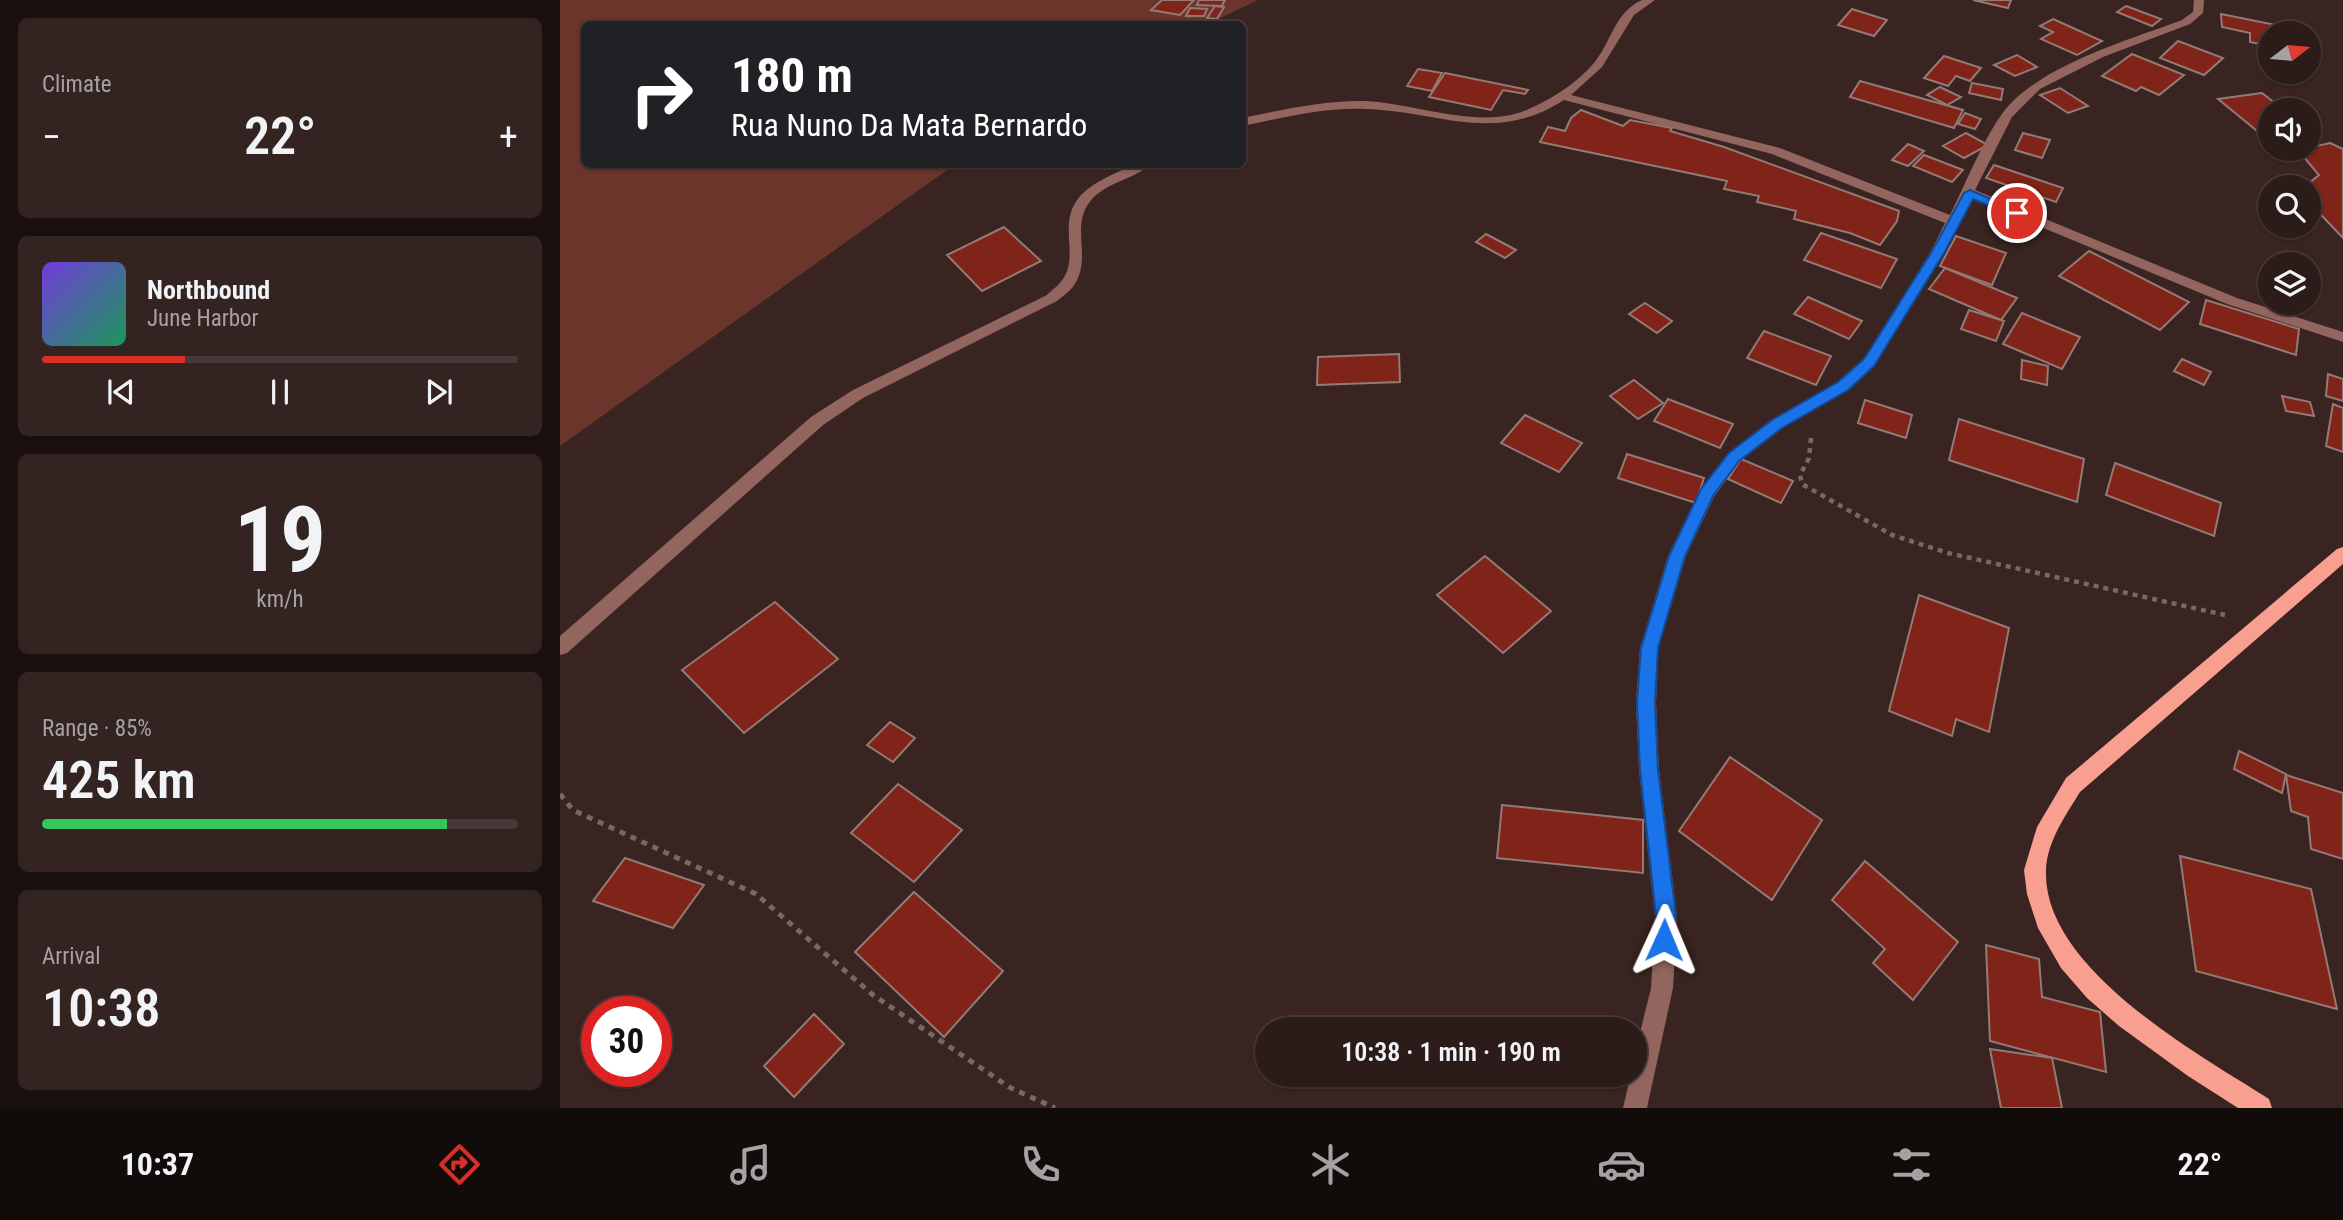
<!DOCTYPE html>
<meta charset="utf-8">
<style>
:root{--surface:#2b1b19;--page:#332422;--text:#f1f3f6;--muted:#a6a1a2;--line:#473938;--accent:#d93025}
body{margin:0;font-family:"Roboto Condensed",sans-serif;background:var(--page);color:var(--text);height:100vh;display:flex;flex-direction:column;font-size:26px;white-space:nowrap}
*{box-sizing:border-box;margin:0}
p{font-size:23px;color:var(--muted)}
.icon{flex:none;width:38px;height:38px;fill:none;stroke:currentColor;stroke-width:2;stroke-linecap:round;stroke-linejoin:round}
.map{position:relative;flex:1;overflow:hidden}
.details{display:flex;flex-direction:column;gap:18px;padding:18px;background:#180f0e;width:560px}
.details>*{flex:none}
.top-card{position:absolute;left:21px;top:21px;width:665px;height:147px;border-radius:10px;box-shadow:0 2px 5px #0004,0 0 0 2px var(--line);background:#202124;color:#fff;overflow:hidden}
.needle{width:46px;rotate:74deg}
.controls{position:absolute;left:1698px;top:21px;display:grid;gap:14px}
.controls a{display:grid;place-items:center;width:63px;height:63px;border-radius:50%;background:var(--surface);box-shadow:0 2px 5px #0004,0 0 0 2px var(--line);font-size:35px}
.speed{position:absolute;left:21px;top:996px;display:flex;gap:14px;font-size:35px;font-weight:700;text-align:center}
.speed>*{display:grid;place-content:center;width:91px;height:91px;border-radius:50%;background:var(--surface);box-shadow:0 2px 5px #0004,0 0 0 2px var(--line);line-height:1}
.speed .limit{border:10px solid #d22;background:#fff;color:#111}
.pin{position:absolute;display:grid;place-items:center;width:60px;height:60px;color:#fff;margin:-30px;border:4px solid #fff;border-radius:50%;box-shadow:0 2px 7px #0007}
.me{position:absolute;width:77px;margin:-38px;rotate:1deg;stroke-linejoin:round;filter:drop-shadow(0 0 5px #0008)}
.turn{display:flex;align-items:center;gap:24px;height:147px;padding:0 35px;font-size:32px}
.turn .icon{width:91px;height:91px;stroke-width:2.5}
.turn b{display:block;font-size:49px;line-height:60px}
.big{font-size:52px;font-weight:600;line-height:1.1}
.details .widget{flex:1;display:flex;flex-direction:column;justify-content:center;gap:10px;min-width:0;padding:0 24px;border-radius:10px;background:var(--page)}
.details .dial{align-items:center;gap:0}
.dial b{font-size:91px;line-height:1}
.song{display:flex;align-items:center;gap:21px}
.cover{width:84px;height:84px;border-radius:10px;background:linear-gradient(135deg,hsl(260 70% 55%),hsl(150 70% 35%))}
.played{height:7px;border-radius:4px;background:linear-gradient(90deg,var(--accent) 30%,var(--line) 30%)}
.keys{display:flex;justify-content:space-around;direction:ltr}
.heat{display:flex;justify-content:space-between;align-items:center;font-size:38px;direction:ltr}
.charge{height:10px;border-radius:5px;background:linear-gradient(90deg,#34c759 85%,var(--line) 0)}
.trip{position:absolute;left:695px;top:1017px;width:392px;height:70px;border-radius:35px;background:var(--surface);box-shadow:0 2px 5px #0004,0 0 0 2px var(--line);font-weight:600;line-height:70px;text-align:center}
.menu{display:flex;height:112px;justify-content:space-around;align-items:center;background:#110b0a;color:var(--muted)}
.menu .icon{width:49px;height:49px}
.menu .on{color:var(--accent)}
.menu b{font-size:32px;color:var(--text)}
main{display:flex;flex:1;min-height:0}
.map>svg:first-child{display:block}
.green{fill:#6c352c}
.building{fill:#802319;stroke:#937a75;stroke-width:2}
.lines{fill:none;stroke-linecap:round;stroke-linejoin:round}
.path-far1{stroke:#796764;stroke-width:4.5;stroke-dasharray:5 5;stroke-linecap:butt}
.path{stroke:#796764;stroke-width:5;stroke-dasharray:6 6;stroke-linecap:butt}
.minor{fill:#92665e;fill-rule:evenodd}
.major{fill:#f99f90;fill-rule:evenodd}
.route{fill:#1a73e8;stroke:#114b97;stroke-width:2}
</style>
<main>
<section class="details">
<div class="widget"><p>Climate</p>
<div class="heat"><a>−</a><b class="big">22°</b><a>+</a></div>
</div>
<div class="widget">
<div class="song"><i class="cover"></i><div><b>Northbound</b><p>June Harbor</p></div></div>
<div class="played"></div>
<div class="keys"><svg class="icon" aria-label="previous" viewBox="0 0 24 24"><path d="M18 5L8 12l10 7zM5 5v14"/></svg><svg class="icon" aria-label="pause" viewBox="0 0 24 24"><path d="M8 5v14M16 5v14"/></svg><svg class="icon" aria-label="next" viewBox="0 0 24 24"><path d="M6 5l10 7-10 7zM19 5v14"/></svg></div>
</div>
<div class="widget dial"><b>19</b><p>km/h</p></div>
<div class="widget"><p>Range · 85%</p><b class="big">425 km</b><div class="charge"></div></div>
<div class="widget"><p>Arrival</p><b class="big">10:38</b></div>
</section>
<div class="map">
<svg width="1783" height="1108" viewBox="0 0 1783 1108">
<rect width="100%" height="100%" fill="#392421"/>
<path class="green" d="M0,0H698L648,24H24V164L394,165L0,446Z"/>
<g class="building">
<path d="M602,0H634L620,15L591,10Z"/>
<path d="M639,0H665L662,6L637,5Z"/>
<path d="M1413,0H1451L1448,8Z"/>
<path d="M655,6L664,7L657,19L647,18Z"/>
<path d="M1566,6L1601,19L1592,26L1557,12Z"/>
<path d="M630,8L647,9L644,16H626Z"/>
<path d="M1292,9L1327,20L1314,36L1278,25Z"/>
<path d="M1661,14L1721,26L1722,33H1710V46L1690,42V33L1662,27Z"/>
<path d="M1493,19L1542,41L1517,55L1481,39L1493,32L1480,26Z"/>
<path d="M1618,41L1663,58L1644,75L1600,58Z"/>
<path d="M1572,54L1624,75L1599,95L1581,87L1576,91L1542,76Z"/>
<path d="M1457,55L1477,67L1455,76L1434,65Z"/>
<path d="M1384,56L1421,68L1410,81L1396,76L1388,86L1364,78Z"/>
<path d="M858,69L882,73L872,91L847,86Z"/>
<path d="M885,73L968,90L965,94L943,90L931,110L869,97Z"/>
<path d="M1300,81L1403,110L1394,128L1290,97Z"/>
<path d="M1412,83L1443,89L1441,100L1409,93Z"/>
<path d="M1380,87L1401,97L1387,105L1367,95Z"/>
<path d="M1500,88L1528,106L1508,113L1480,95Z"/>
<path d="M1702,93L1724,110H1710V134L1702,135L1658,99Z"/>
<path d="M1021,110L1063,126L1070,120L1112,128L1110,131L1164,147L1339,211L1337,221L1320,245L1290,233L1234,219L1236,211L1197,202L1199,196L1164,189L1167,181L980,142L988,127L1005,131L1011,118Z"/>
<path d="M1405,113L1421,119L1415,129L1398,124Z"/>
<path d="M1406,133L1428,145L1404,158L1383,146Z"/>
<path d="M1463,133L1490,140L1482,158L1455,150Z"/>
<path d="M1770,143L1783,149V238L1748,201V187H1744L1759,175L1738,150Z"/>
<path d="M1348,144L1364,151L1348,166L1332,160Z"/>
<path d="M1364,155L1403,170L1392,182L1353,166Z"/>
<path d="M1434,165L1503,188L1496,202L1426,178Z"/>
<path d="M444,227L481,261L422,291L387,255Z"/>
<path d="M1261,233L1337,259L1321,288L1244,260Z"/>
<path d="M926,234L956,250L945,258L916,242Z"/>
<path d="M1396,236L1446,253L1432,285L1380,266Z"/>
<path d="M1529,251L1629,302L1600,330L1499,276Z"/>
<path d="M1385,268L1457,298L1441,320L1369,289Z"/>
<path d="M1248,297L1302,321L1289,339L1234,314Z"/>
<path d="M1646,300L1739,329L1736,355L1640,324Z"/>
<path d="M1085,303L1112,321L1097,333L1069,314Z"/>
<path d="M1409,310L1444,321L1436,341L1401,329Z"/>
<path d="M1462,313L1520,337L1502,369L1443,344Z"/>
<path d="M1204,331L1271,356L1256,385L1187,358Z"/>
<path d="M839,354L840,382L757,385L758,357Z"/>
<path d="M1622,359L1651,372L1644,385L1614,371Z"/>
<path d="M1462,360L1488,366L1487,385L1461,379Z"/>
<path d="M1768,374L1783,379V401L1766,396Z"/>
<path d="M1074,380L1103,403L1078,419L1050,396Z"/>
<path d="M1722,396L1750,402L1754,416L1726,411Z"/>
<path d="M1108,399L1173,424L1160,448L1094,421Z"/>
<path d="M1305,400L1352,415L1346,438L1298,423Z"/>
<path d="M1773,404L1783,408V452L1766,446Z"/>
<path d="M965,415L1022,443L999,472L941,443Z"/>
<path d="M1399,419L1524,459L1517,502L1389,460Z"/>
<path d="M1067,454L1144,478L1136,503L1058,478Z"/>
<path d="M1181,459L1233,481L1221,503L1168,479Z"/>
<path d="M1555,463L1661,503L1654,536L1546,495Z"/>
<path d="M925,556L991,611L943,653L877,595Z"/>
<path d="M1359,595L1449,628L1429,732L1396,719L1392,736L1329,711Z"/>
<path d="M215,602L278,659L184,733L122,670Z"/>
<path d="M330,722L355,738L333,762L307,745Z"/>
<path d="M1679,751L1726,774L1722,793L1674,769Z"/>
<path d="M1170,757L1262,820L1212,900L1119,831Z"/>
<path d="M1726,775L1783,793V859L1751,849L1748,817L1731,811Z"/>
<path d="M338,784L402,830L354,882L291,833Z"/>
<path d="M942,805L1083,820V873L937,858Z"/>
<path d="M1620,856L1751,889L1777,1009L1636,971Z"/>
<path d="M65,858L144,885L113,928L33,901Z"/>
<path d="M1305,861L1398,942L1353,1000L1313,963L1325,949L1272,900Z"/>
<path d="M354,892L443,971L384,1037L295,952Z"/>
<path d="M1426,945L1479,959L1482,997L1540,1012L1546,1072L1430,1041Z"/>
<path d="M254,1014L284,1044L234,1097L204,1066Z"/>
<path d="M1430,1049L1492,1058L1502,1108H1441Z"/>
</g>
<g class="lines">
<path class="path-far1" d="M1251,438L1249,458L1240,475L1242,484L1332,535L1388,553L1665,615"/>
<path class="path" d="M0,794L13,810L196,894L313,995L449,1087L495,1108"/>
<g class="minor">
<path d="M1082,0H1095L1074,15L1042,67L1011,95L1220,148L1390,215C1405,185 1423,140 1442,114C1475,67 1569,40 1622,20L1633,12L1634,0H1644L1643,13L1630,24L1543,57L1480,89L1452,117L1415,190L1677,298L1783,332V342L1667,304L1411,198L1384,253L1314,367L1288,390L1223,428L1180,461L1154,497L1126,556L1098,648L1096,703L1099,770L1117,916L1113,988L1087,1108H1063L1071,1074H1074V1057L1091,988L1095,916L1079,770L1076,703L1080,648L1108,556L1141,488L1168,453L1211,420L1278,382L1304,359L1370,253L1385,223L1212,154L1004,100C934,145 879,111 805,109C764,107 722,118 682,126V118C722,110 764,100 805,101C854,103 922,131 969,109C993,98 1017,83 1034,63C1052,41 1054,13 1082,0Z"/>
<path d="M575,164H591C572,181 540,183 527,206C513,229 530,258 516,282C512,290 504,295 497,301L303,398L263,425L7,653L0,655V636L251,417L293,390L487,295C492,290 499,285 503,279C520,254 496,222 521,195C536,180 557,173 575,164Z"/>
</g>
<path class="major" d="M1783,547V564L1520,792C1506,815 1487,841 1486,870C1482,968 1637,1053 1709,1099L1712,1108H1678L1628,1076L1559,1026L1527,998L1501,968L1478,928L1467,894L1464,870L1477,827L1506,778L1777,549Z"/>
</g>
<path class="route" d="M1410,190L1463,213L1457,217L1453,215L1413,199L1384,253L1314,366L1288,390L1222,428L1179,461L1153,496L1125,556L1098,648L1095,703L1098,770L1116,916L1112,947L1104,950L1097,947L1094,940L1096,916L1080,770L1077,703L1081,648L1109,556L1141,489L1169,453L1212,420L1278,382L1304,359L1371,253L1404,193Z"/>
</svg>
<div class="controls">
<a><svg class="needle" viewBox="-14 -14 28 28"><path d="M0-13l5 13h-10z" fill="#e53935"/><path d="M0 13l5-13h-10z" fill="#a6a1a2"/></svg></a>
<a><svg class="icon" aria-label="sound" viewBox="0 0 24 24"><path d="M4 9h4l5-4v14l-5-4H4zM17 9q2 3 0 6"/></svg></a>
<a><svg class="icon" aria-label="search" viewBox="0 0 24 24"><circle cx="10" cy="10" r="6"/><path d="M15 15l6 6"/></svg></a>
<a><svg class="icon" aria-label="layers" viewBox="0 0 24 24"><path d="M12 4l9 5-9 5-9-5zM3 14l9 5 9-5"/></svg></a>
</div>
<div class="speed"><div class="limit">30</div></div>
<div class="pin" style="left:1457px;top:213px;background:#d93025"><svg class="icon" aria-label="arrive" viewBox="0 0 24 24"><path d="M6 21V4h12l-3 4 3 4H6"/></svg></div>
<svg class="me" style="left:1104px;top:940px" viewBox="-20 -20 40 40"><path d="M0-17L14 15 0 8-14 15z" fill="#1a73e8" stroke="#fff" stroke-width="4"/></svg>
<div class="trip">10:38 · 1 min · 190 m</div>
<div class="top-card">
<div class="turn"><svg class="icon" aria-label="right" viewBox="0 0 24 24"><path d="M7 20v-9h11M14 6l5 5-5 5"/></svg><div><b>180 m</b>Rua Nuno Da Mata Bernardo</div></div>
</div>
</div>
</main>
<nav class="menu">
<b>10:37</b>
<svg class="icon on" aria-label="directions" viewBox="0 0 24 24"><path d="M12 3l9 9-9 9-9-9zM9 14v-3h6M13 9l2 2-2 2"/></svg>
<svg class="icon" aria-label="music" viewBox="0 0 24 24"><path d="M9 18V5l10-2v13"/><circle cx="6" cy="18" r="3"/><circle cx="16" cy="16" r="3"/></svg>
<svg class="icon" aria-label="phone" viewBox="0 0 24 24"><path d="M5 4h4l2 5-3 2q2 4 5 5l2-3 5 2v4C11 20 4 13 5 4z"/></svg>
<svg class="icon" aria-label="climate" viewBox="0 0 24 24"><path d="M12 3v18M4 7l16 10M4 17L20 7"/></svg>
<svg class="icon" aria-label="car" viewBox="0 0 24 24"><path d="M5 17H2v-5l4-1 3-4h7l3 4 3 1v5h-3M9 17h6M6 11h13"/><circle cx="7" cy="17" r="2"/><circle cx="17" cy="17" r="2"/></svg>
<svg class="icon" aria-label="filters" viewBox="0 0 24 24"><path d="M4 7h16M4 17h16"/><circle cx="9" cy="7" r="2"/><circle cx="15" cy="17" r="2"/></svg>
<b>22°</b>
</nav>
